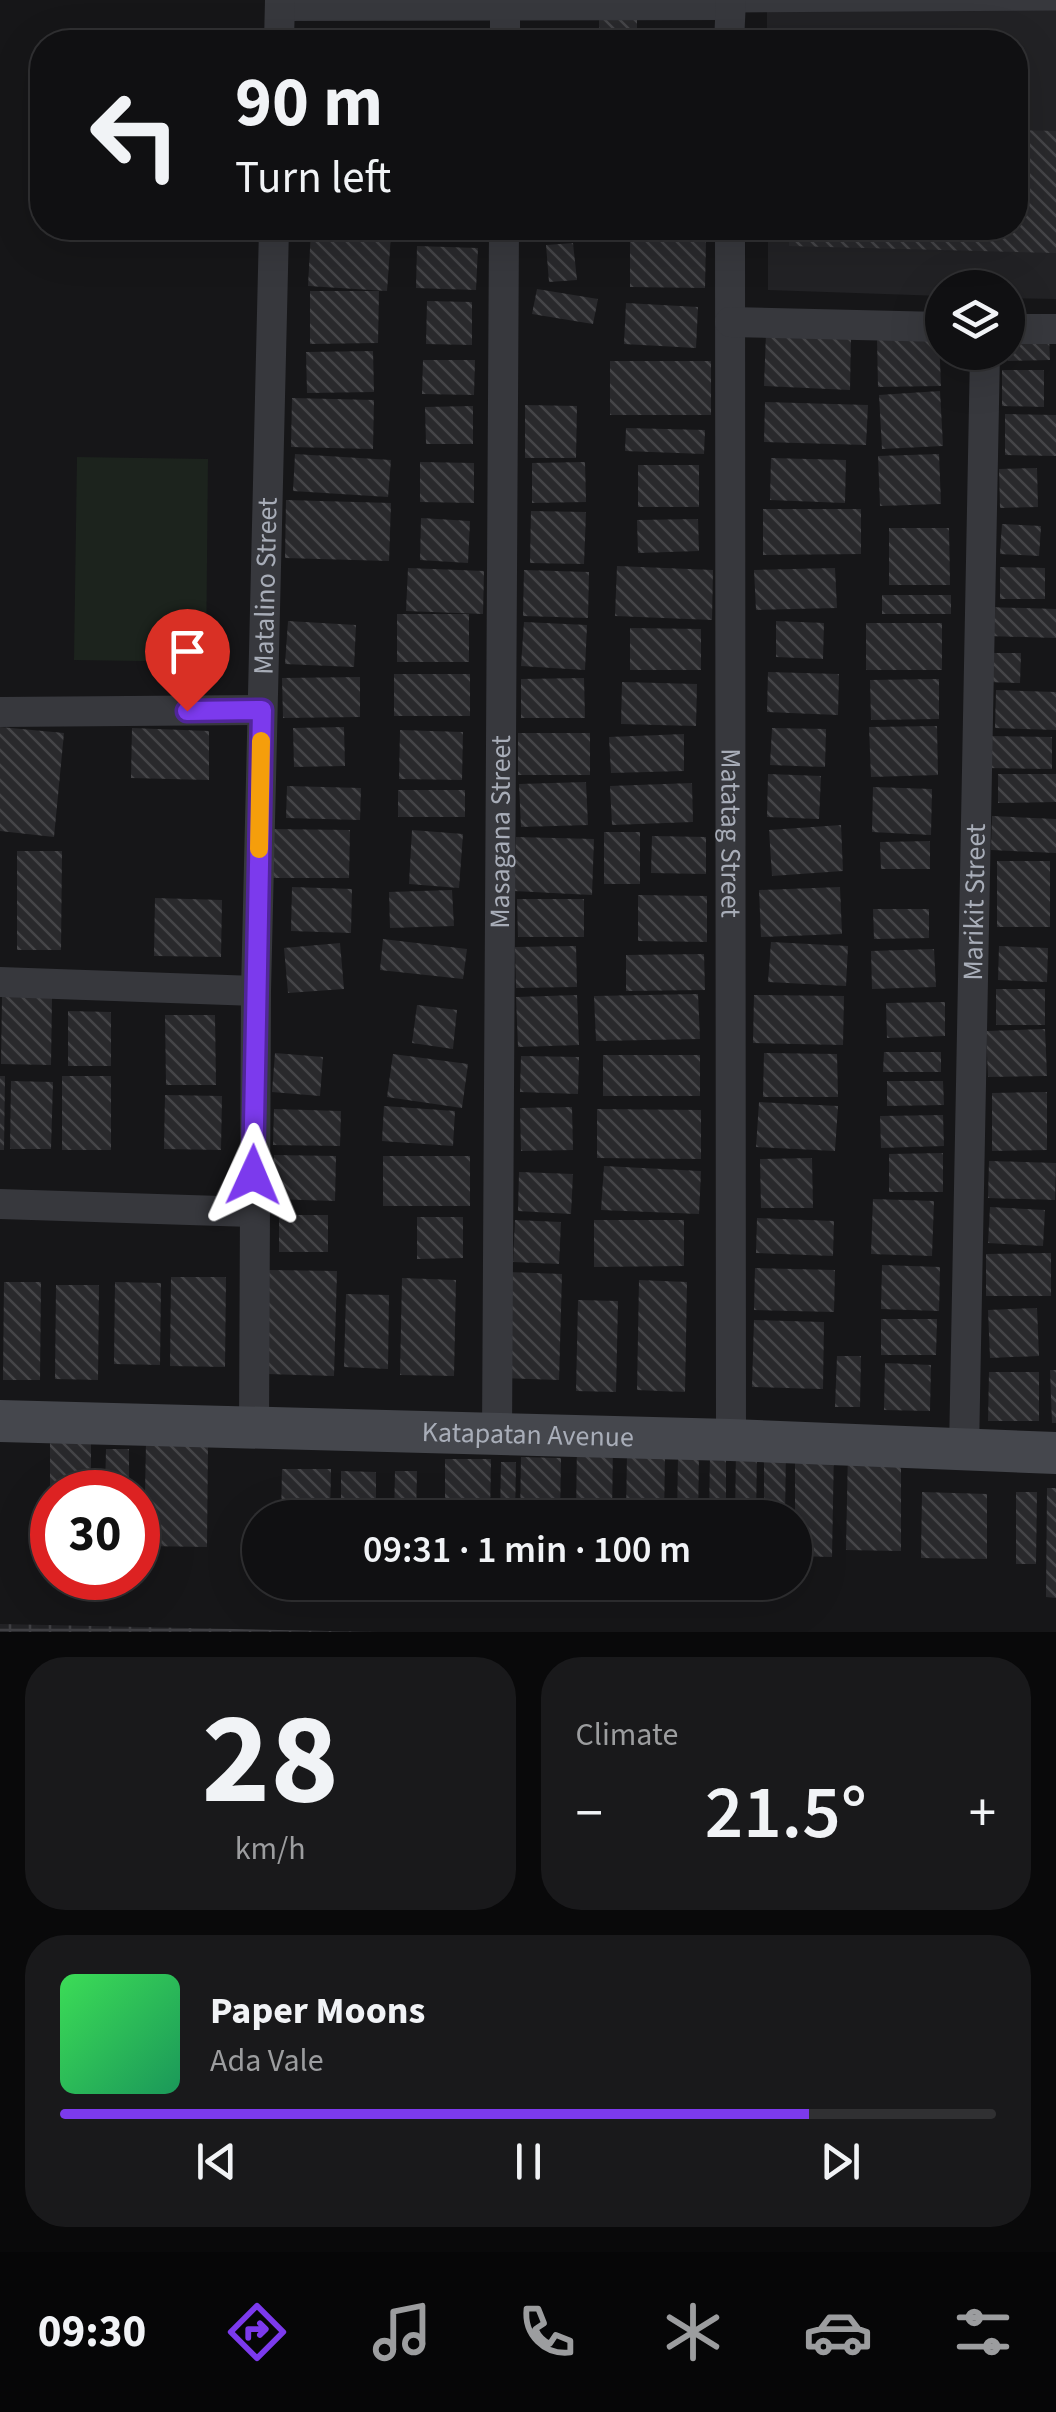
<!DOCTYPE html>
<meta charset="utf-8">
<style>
:root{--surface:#101012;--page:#19191b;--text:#f1f3f6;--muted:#9c9d9f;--line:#303032;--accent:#7c3aed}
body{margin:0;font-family:"Source Sans 3",sans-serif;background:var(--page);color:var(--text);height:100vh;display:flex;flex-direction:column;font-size:38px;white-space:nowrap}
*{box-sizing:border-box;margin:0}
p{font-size:32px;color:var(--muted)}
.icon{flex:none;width:55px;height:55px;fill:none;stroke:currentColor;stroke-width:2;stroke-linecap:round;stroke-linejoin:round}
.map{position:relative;height:1632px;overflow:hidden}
.side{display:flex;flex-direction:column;gap:25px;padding:25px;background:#09090a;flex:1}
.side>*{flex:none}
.top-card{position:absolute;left:30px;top:30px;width:998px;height:210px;border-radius:40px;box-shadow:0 10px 40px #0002,0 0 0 2px var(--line);background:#101012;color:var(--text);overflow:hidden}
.fabs{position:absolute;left:925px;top:270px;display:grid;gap:20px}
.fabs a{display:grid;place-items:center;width:100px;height:100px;border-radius:50%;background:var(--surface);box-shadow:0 10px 40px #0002,0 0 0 2px var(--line);font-size:50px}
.speed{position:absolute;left:30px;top:1470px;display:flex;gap:20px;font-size:50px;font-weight:700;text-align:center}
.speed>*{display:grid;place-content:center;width:130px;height:130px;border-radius:50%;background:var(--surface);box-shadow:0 10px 40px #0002,0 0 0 2px var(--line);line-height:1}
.speed .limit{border:15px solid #d22;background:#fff;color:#111}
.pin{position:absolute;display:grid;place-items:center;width:85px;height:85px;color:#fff;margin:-102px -42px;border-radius:50% 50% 50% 0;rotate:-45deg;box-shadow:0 0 10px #0007}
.pin .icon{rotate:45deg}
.me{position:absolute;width:110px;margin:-55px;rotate:1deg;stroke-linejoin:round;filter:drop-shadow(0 0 8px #0008)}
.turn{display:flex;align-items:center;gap:35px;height:210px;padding:0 40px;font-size:45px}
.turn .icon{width:130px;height:130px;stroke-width:2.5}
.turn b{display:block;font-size:70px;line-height:85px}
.big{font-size:75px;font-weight:600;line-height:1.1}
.side .tile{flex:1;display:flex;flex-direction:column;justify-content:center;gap:15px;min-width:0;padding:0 35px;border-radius:40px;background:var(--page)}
.side .dial{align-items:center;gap:0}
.dial b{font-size:130px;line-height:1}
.song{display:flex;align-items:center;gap:30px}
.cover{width:120px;height:120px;border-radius:15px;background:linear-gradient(135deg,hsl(130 70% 55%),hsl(150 70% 35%))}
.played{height:10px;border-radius:5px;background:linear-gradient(90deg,var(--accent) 80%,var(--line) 80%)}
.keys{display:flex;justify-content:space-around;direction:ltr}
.heat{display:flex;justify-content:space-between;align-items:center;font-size:55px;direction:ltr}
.side .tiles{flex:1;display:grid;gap:25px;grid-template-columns:1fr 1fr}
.tile:last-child{grid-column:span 2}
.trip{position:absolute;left:242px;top:1500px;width:570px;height:100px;border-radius:50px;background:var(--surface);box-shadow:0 10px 40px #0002,0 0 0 2px var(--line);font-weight:600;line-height:100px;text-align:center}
.dock{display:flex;height:160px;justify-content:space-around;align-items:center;background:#060607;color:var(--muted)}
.dock .icon{width:70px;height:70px}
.dock .current{color:var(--accent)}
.dock b{font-size:45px;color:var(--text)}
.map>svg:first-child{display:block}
.built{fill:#222225}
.industrial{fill:url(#industrial-grid)}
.grass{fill:#1c231d}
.building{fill:url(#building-back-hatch)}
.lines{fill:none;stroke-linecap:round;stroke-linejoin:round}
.lane{stroke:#37383d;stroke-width:15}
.street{stroke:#37383d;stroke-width:30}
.secondary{stroke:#45474d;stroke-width:42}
.route-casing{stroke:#51269a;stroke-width:25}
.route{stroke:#7c3aed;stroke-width:18}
.slow{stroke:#f59e0b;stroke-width:18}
.labels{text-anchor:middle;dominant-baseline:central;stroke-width:10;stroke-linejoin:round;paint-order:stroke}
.street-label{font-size:28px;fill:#a8adb8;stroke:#111113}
</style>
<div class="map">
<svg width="1056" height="1632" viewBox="0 0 1056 1632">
<defs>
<pattern id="industrial-grid" width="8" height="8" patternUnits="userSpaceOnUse" patternTransform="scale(2.5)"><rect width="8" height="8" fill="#222225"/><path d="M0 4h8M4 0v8" fill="none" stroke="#3f3f43"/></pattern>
<pattern id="building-back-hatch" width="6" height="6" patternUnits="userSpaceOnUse" patternTransform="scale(2.5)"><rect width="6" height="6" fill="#29292c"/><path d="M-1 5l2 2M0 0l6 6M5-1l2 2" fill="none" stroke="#454548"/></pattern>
</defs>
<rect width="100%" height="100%" fill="#161618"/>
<path class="built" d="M767,0H1056V299L1008,298V288H942V296L768,290V228H1015V42H767Z"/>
<path class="industrial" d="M0,1624L378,1632H0Z"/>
<path class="grass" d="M77,457L208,459L206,662L74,660Z"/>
<g class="building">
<rect x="599" y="19" width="38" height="23"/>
<path d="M369,31V42H312V32Z"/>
<path d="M476,34V42H415L414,35Z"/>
<path d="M542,37L594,38V42H542Z"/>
<path d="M1015,130L1056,131V253L789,246V228H1015Z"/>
<path d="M421,228H477L476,234L421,230Z"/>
<path d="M311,230L391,235L387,291L308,286Z"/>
<path d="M630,240L706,241L705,288L630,287Z"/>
<path d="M573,243L577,280L549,282L546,245Z"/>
<path d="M417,246L478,248L476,290L416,288Z"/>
<path d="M537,289L598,299L593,324L532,314Z"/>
<path d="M310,291H379L378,343L310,344Z"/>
<path d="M427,301L472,302V345L426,344Z"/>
<path d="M626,303L698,307L696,348L624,344Z"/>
<path d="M766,333L851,336L850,390L764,386Z"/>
<path d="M1049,336L1050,360L1008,361V337Z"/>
<path d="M939,337L941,386L878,387L877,338Z"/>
<path d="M373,351L374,392L307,393L306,352Z"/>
<path d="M423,360H475L474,395L422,394Z"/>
<rect x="610" y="361" width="101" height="54"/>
<path d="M1002,370H1044V407L1002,406Z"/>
<path d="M940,391L943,446L882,449L879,395Z"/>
<path d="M292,398L374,400L373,449L291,447Z"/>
<path d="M765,402L868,405L866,445L764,442Z"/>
<path d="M525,405L577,406L576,458H525Z"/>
<path d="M473,406V444H426L425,407Z"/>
<path d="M1005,414L1056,415V456L1005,455Z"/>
<path d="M626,428L705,430L704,454L625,451Z"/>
<path d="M295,454L391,460L388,497L293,491Z"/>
<path d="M939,454L941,504L880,506L878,456Z"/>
<path d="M771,458L846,460L845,503L770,500Z"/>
<path d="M420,462L474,463V503L420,502Z"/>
<path d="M585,462L586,502L532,503V463Z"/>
<rect x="638" y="465" width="61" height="42"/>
<path d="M1037,468L1038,507L1000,508L999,469Z"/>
<path d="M286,500L391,503L389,561L285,558Z"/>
<path d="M763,509H861V554L763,555Z"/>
<path d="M531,511L586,512L584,564L530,563Z"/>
<path d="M421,518L470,521L468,563L420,560Z"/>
<path d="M698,519L699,551L638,553L637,520Z"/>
<path d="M1002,524L1041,526L1039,556L1000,554Z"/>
<path d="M889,528H949L950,585H889Z"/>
<path d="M617,566L713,570L712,620L615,616Z"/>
<path d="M1000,567L1045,568V599H1000Z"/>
<path d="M408,568L484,571L483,614L406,611Z"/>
<path d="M835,568L837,608L756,610L754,570Z"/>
<path d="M524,570L589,572L588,618L523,616Z"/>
<rect x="882" y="595" width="69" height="19"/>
<path d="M988,607L1056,609V638L988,636Z"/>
<rect x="397" y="614" width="72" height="48"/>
<path d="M288,621L356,625L354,667L285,664Z"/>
<path d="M776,621L824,623L823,659L776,657Z"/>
<path d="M524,622L587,625L585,670L521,666Z"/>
<rect x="866" y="623" width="76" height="47"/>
<path d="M630,628L701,629V670H630Z"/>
<path d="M986,653H1021L1020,683L986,682Z"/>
<path d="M768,672L839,674L838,715L767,712Z"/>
<rect x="394" y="674" width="76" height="42"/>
<path d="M360,677V717L283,718L282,678Z"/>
<path d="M584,678L585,718H521V679Z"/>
<path d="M939,679V719L871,720L870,680Z"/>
<path d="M622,682L697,684L696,726L621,724Z"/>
<path d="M996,690L1056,692V730L995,728Z"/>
<path d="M937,726L938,775L871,777L869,727Z"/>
<path d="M0,727L64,733L54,837L0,831Z"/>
<path d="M344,727L345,766L294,767L293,728Z"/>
<path d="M132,728L209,731V780L131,778Z"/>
<path d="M772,728L826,729L825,767L770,765Z"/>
<path d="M400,730L463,732L462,780L399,779Z"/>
<rect x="518" y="733" width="72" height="42"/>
<path d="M684,734V771L611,773L609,737Z"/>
<path d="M990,736L1052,737V769L989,768Z"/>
<path d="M768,774L821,776L819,819L767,817Z"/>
<path d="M998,774H1056V802L998,803Z"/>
<path d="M586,782L588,825L521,827L519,784Z"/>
<path d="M692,783L693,822L612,825L610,786Z"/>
<path d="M287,786L361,788L360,820L286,818Z"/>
<path d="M873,787L932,789L931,835L872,832Z"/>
<rect x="398" y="790" width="67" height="27"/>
<path d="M992,816L1056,819V853L991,850Z"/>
<path d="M841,825L843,871L772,876L769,830Z"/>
<path d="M270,829L350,830L349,878H269Z"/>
<path d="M412,830L463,834L459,888L409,884Z"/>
<rect x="604" y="832" width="36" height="52"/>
<path d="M652,836L706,837V874L651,873Z"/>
<path d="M516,837L594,839L592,895L514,891Z"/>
<path d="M930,841V869H881L880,842Z"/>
<path d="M17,851H62L61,950H17Z"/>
<rect x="997" y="861" width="53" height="66"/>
<path d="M292,887L352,889L351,933L291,931Z"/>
<path d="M840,887L842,934L761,937L759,890Z"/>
<path d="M452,890L454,926L390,928L389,892Z"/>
<path d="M638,895L707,896V942L638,941Z"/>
<path d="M155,898L222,900L221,957L154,956Z"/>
<path d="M517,899H584V937H518Z"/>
<path d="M873,909H929V938L874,939Z"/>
<path d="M383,939L467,949L463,979L380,970Z"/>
<path d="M771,942L848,946L846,986L768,982Z"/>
<path d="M340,943L344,989L288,993L284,948Z"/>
<path d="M576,946L577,987L516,988L515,947Z"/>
<path d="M999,946L1048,948L1047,982L998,980Z"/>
<path d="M934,949L936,987L872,989L871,951Z"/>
<path d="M704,954L705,990L626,991V955Z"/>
<rect x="996" y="989" width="49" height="36"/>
<path d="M698,994L700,1039L596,1041L594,996Z"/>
<path d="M577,995L579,1045L518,1047L516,997Z"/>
<path d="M754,995L844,996L843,1045L753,1043Z"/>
<path d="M2,996L52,997L51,1065L1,1064Z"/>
<path d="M945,1002V1036L887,1038L886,1003Z"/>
<path d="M417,1005L457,1010L453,1049L412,1043Z"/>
<path d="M68,1011L111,1012V1066H68Z"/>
<path d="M165,1015H215L216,1085H166Z"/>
<path d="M1045,1029L1047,1076L988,1077L986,1031Z"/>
<path d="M884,1052H941V1072H883Z"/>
<path d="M275,1053L323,1057L320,1096L272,1092Z"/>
<path d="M764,1053L837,1054L838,1097H763Z"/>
<path d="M393,1054L468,1064L462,1108L387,1097Z"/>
<rect x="603" y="1055" width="97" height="41"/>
<path d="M521,1056L579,1057L578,1094L520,1092Z"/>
<path d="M0,1076H5L4,1150H0Z"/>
<rect x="62" y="1076" width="49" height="74"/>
<path d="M11,1081L53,1082L51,1149H10Z"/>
<path d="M887,1081H943L944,1105L887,1106Z"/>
<path d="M1047,1092V1150L992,1151V1093Z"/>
<path d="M165,1095L222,1096L221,1150L164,1149Z"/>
<path d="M759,1102L838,1106L835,1151L756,1147Z"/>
<path d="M384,1106L455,1111L453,1146L382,1141Z"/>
<path d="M572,1107L573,1150L521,1151L520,1108Z"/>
<path d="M274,1109L341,1111L340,1146L273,1145Z"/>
<path d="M597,1109L701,1110V1159L597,1158Z"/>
<path d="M943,1115L944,1146L881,1148L880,1116Z"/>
<path d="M943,1153V1192H889V1154Z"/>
<path d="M274,1155L336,1156L335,1201L272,1199Z"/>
<rect x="383" y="1156" width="87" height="50"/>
<path d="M812,1158L813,1208H761L760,1159Z"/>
<path d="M989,1161L1056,1163L1055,1200L988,1198Z"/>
<path d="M604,1166L701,1171L699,1214L601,1210Z"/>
<path d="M519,1172L573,1174L571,1214L518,1211Z"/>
<path d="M873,1199L934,1201L932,1256L871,1254Z"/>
<path d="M990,1207L1045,1210L1043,1246L988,1243Z"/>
<rect x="279" y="1215" width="49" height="37"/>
<path d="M417,1217H463V1258L417,1259Z"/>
<path d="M757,1218L834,1221L833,1256L756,1253Z"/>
<path d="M515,1220L561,1222L559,1264L513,1262Z"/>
<path d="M594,1220H684V1266L594,1267Z"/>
<path d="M1051,1253V1296H986V1254Z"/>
<path d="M882,1265L940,1267L939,1311L881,1309Z"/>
<path d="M755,1268L835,1270L834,1312L754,1310Z"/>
<path d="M269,1270L337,1271L334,1376L267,1374Z"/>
<path d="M505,1272L562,1274L559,1380L503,1378Z"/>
<path d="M171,1277H226L225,1367L170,1366Z"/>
<path d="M402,1278L456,1280L454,1376L400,1375Z"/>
<path d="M639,1280L687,1282L685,1392L637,1390Z"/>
<path d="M4,1282H41L40,1380H3Z"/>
<path d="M115,1282L161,1283L160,1365L114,1364Z"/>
<path d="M56,1285H99L98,1380L55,1379Z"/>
<path d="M346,1294L389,1295L388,1369L344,1367Z"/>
<path d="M578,1300L618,1301L616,1392L576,1391Z"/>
<path d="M1037,1308L1039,1356L990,1358L988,1310Z"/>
<path d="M881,1319H937L936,1355H881Z"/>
<path d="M754,1320L824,1322L823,1389L752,1387Z"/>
<path d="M837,1356H861L860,1407H835Z"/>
<path d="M885,1363L931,1365L930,1411L884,1410Z"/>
<path d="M1050,1370H1056V1423H1052Z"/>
<path d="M989,1372H1039V1421H988Z"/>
<path d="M50,1431L91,1432V1492H50Z"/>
<path d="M146,1442L208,1443L207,1547L144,1546Z"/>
<path d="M577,1442L613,1443L612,1518H576Z"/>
<path d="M106,1449H129V1492H105Z"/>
<path d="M764,1449H786L785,1518H764Z"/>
<path d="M795,1449H834L832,1557L795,1556Z"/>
<path d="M848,1449L901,1450V1551L846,1550Z"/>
<path d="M736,1451H757L756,1518H735Z"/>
<path d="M710,1452H726V1518H709Z"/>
<path d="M627,1453L665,1454L664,1518H626Z"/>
<path d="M699,1455L698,1518H677L678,1456Z"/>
<path d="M521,1457L561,1458L560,1518H520Z"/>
<path d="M445,1459H491L490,1518H445Z"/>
<path d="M501,1462H516L515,1518H500Z"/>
<path d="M282,1469H331L330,1518H281Z"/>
<path d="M341,1471L376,1472V1518H341Z"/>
<path d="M395,1471H417L416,1518H394Z"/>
<path d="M1047,1488H1056V1598L1046,1597Z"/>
<path d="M922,1492L987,1494V1559L921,1558Z"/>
<path d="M1016,1492H1037L1036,1564H1016Z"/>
</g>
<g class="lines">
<path class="lane" d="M731,5L1056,3"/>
<g class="street">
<path d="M280,6L731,5"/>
<path d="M279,42L280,0"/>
<path d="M505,42V0"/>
<path d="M729,42L731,0"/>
<path id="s1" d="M730,228L731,1440"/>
<path d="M730,322L942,327"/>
<path d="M1008,329H1056"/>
<path d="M0,712L262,710"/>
<path d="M0,982L256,991"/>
<path d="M0,1204L252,1212"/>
<path id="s2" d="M254,1426L256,991L274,228"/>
<path id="s3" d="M497,1434L504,228"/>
<path id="s4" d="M964,1450L985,352"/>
</g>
<path class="secondary" id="s5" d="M0,1421L731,1440L1056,1453"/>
</g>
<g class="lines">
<defs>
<path id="route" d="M187,711L262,710L253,1175"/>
</defs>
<use href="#route" class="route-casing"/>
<use href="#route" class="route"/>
<path class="slow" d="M259,849L261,741"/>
</g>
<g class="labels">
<g class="street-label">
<text stroke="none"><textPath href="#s2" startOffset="840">Matalino Street</textPath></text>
<text stroke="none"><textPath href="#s3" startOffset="602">Masagana Street</textPath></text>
<text stroke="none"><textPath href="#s1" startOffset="605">Matatag Street</textPath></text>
<text stroke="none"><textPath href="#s4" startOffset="548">Marikit Street</textPath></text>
<text stroke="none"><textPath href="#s5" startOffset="528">Katapatan Avenue</textPath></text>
</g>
</g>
</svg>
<div class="fabs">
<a><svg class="icon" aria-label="layers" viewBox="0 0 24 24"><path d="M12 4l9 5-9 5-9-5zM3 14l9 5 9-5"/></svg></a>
</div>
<div class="speed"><div class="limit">30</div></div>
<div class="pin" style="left:187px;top:711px;background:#d93025"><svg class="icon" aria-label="arrive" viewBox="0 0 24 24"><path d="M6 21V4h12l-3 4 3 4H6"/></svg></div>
<svg class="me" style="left:253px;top:1175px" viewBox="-20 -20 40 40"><path d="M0-17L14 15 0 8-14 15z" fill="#7c3aed" stroke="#fff" stroke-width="4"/></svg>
<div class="trip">09:31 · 1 min · 100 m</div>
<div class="top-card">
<div class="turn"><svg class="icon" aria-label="left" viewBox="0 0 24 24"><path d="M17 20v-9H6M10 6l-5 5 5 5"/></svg><div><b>90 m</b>Turn left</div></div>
</div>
</div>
<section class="side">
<div class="tiles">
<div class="tile dial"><b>28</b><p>km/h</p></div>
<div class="tile"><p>Climate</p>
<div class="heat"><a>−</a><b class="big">21.5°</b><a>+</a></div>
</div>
<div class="tile">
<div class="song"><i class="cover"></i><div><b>Paper Moons</b><p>Ada Vale</p></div></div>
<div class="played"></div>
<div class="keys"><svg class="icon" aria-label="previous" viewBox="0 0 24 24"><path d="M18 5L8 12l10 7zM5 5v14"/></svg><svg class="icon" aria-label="pause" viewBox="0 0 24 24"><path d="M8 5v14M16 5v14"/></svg><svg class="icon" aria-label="next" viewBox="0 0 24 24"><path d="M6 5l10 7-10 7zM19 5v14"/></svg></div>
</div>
</div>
</section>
<nav class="dock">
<b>09:30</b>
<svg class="icon current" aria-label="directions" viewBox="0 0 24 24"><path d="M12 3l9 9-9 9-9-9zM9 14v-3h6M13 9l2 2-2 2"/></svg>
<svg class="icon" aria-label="music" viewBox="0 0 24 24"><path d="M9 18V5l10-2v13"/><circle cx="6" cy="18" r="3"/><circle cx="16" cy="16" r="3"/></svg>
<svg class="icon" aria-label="phone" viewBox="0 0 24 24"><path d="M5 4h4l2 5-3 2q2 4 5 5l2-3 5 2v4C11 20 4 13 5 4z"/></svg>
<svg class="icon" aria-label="climate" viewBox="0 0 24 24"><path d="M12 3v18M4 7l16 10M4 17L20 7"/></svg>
<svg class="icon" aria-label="car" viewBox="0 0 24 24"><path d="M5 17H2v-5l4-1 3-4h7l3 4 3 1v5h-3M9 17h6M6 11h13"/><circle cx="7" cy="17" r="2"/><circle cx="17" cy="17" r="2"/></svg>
<svg class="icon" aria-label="filters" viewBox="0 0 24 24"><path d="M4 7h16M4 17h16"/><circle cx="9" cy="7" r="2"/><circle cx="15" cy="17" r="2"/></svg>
</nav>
